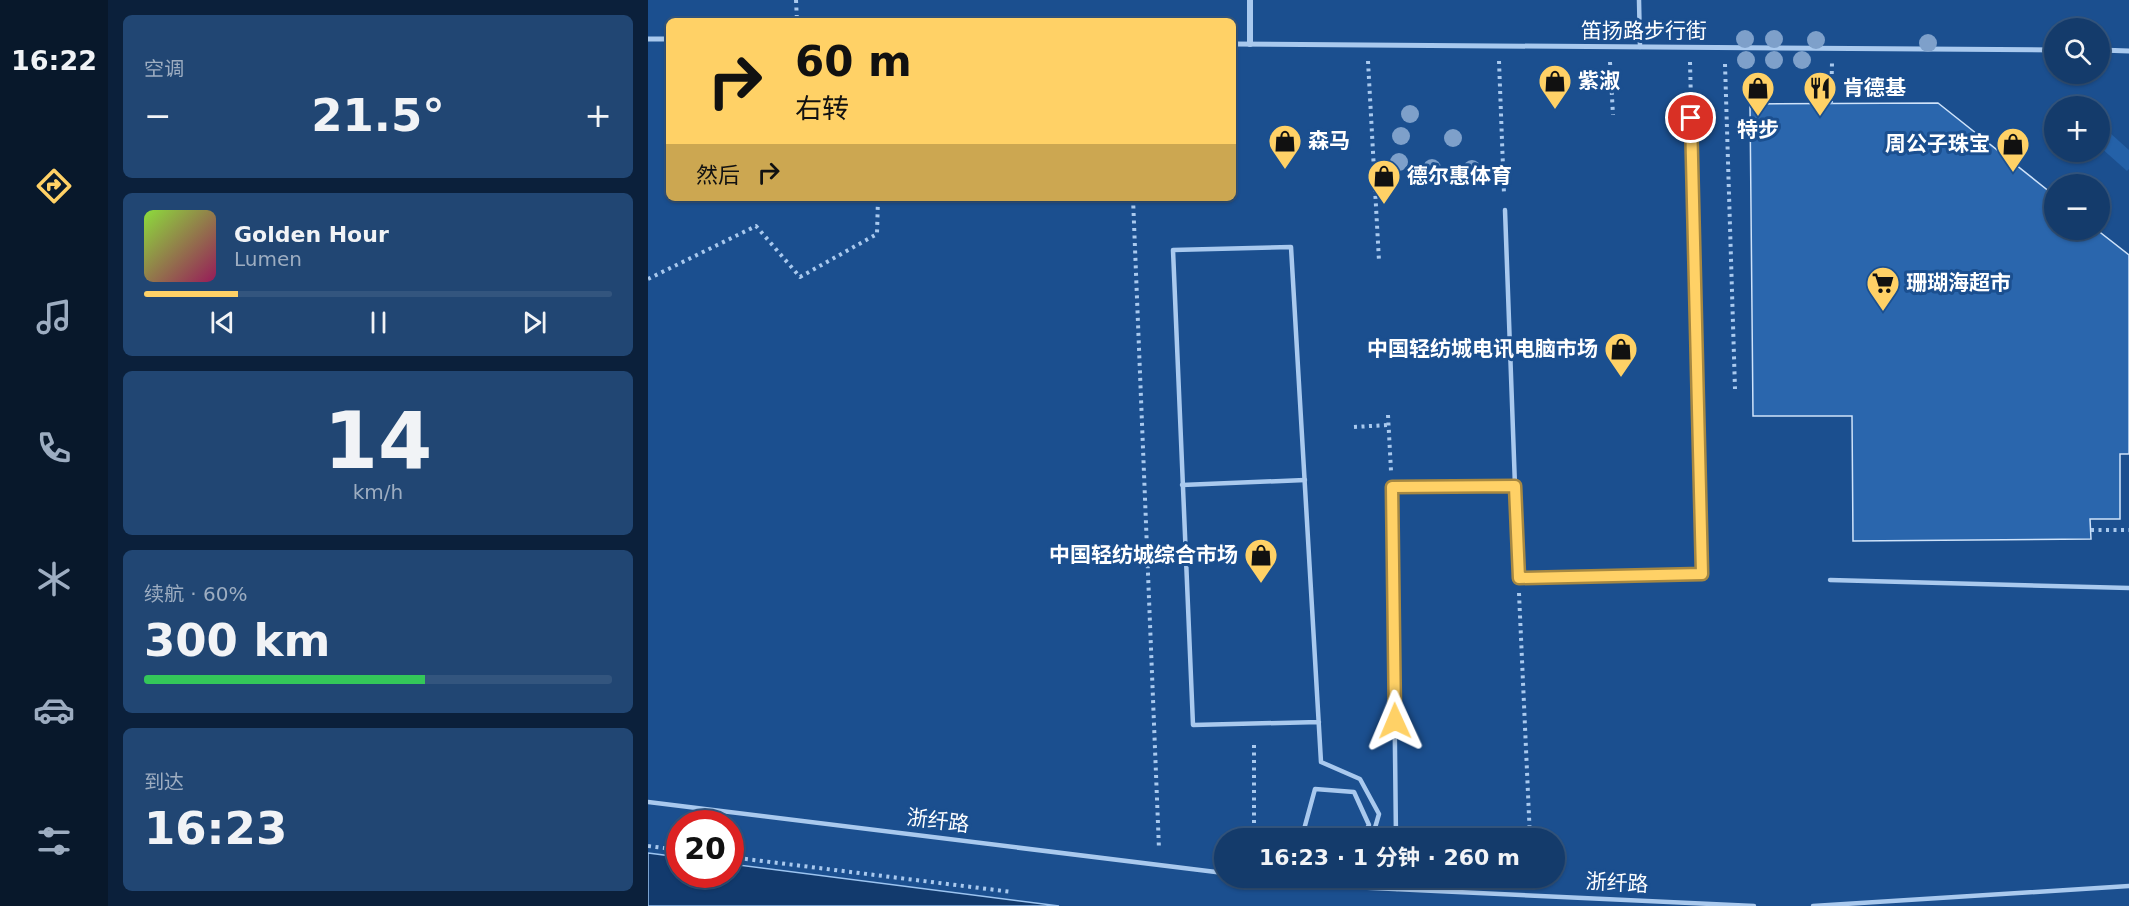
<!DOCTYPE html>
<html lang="zh">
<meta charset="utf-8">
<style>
:root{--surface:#143b6b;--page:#214673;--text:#f1f3f6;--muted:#9dadc1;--line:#33557e;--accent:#ffd166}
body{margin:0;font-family:"DejaVu Sans","Noto Sans SC",sans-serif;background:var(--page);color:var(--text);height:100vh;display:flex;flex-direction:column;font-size:22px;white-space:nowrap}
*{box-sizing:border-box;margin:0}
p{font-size:20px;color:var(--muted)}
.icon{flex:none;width:33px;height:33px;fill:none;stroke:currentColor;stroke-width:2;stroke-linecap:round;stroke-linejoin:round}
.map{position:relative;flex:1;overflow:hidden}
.sheet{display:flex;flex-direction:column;gap:15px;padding:15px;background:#0b203b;width:540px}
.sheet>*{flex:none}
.guide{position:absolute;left:18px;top:18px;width:570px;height:183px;border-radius:9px;box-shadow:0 2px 4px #0004,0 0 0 2px var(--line);background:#ffd166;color:#111;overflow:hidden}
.fabs{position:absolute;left:1396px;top:18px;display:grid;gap:12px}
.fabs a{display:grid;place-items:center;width:66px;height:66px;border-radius:50%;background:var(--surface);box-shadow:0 2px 4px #0004,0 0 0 2px var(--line);font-size:30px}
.speed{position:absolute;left:18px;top:810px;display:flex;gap:12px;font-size:30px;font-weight:700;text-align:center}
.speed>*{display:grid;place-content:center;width:78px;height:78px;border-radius:50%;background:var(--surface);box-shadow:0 2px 4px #0004,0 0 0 2px var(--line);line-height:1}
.speed .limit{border:9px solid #d22;background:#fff;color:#111}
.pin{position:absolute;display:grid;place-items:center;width:51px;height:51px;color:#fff;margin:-26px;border:3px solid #fff;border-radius:50%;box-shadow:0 2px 6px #0007}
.me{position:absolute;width:66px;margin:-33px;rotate:359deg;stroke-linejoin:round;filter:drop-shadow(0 0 4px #0008)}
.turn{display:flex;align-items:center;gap:21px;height:126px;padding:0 30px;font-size:27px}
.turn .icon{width:78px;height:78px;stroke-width:2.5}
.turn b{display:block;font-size:42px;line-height:51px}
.then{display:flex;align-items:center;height:57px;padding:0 30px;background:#0003;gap:12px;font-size:22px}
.big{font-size:45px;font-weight:700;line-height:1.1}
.sheet .tile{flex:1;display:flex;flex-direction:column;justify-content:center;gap:9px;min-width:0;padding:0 21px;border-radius:9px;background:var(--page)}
.sheet .dial{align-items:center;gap:0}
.dial b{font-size:78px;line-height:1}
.song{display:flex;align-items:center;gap:18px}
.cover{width:72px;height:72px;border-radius:9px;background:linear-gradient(135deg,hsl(90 70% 55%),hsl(330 70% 35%))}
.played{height:6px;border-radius:3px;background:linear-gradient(90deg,var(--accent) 20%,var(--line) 20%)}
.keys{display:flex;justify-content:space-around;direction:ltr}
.heat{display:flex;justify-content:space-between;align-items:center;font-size:33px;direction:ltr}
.charge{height:9px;border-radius:4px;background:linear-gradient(90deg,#34c759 60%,var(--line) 0)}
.trip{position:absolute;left:566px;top:828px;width:351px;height:60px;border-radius:30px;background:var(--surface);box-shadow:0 2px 4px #0004,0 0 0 2px var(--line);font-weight:700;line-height:60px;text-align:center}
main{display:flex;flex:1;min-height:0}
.tab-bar{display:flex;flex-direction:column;width:108px;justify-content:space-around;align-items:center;background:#08182b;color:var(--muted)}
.tab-bar .icon{width:42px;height:42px}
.tab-bar .selected{color:var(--accent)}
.tab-bar b{font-size:27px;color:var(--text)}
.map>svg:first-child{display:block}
.green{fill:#2461a8}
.water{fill:#123a6d;stroke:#9cc4f0;stroke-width:1.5}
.building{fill:#2a66ad;stroke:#cfe3fa;stroke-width:1.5}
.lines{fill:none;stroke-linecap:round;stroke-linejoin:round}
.path{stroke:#a9c9ee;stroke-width:4;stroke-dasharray:3 4.5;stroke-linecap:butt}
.service{stroke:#a9c9ee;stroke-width:4.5}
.pedestrian{stroke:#a9c9ee;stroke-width:5}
.minor{stroke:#a9c9ee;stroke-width:6}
.tree{fill:#7ea0ca}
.route-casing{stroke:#a68842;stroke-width:15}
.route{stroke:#ffd166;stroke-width:10}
.labels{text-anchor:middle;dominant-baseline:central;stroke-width:6;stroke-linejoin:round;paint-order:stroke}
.street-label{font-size:21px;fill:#fff;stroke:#1b4f8f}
.poi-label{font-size:21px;font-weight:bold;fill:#fff;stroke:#1b4f8f;text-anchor:start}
</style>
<main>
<nav class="tab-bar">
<b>16:22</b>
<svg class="icon selected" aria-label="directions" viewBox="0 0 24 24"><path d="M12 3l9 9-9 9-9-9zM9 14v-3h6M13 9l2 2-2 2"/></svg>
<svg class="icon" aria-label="music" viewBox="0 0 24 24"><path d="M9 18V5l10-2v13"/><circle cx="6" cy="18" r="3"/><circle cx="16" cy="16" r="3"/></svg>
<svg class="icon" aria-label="phone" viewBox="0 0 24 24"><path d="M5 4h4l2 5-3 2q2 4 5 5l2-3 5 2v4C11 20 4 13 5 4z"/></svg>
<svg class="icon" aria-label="climate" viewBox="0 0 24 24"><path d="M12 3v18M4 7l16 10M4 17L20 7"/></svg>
<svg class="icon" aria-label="car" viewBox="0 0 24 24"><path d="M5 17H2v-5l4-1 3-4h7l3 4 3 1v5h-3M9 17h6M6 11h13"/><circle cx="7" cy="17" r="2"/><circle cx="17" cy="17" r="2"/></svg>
<svg class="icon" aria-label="filters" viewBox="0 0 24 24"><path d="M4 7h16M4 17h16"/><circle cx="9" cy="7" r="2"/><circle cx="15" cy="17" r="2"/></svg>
</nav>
<section class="sheet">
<div class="tile"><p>空调</p>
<div class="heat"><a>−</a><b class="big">21.5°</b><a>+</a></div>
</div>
<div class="tile">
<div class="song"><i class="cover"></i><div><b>Golden Hour</b><p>Lumen</p></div></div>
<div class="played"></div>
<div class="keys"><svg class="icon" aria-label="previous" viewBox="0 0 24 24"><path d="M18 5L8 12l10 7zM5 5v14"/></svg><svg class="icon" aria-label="pause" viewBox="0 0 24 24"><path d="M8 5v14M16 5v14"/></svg><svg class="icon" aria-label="next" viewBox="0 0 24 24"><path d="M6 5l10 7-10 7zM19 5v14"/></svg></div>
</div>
<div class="tile dial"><b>14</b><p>km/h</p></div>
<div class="tile"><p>续航 · 60%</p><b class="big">300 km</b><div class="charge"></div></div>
<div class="tile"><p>到达</p><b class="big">16:23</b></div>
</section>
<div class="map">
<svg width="1481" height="906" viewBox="0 0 1481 906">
<rect width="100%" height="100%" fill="#1b4f8f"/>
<path class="green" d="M1452,124L1481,150V169L1479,171L1452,147Z"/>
<path class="water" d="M0,853L31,857L32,874H82L83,864L411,906H0Z"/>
<path class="building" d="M1290,103L1407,196V230H1449L1481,255V454H1472V519H1442L1443,539L1205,541L1204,416H1105L1102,104Z"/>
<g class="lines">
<g class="path">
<path d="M148,0L149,21"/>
<path d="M720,61L731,261"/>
<path d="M851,61L856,194"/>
<path d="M962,62L965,115"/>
<path d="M1042,62L1043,102"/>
<path d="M1077,64L1087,389"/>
<path d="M1183,104L1184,63"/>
<path d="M485,198L511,849"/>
<path d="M0,279L108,226L152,277L229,234L230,198"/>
<path d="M740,415L743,471"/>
<path d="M706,427L740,425"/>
<path d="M1443,530H1481"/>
<path d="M871,593L882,838"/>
<path d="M606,745V838"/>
<path d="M0,846L32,850"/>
<path d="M82,857L364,892"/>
</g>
<g class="service">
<path d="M991,0L992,47"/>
<path d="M534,485L657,480"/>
<path d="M867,486L871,577L1054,574L1043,118"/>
<path d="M1182,580L1481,588"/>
<path d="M671,722L545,725L525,250L643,247L673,762L712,779L731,814L724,838"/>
<path d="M0,802L576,873"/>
<path d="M665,838L655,833L667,789L706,792L721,825L713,838"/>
<path d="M748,838L744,487L867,486L857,210"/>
<path d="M614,878L682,886L1106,906"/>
<path d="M749,878V889"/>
<path d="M682,886L687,878"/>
<path d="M1165,906L1481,886"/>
</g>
<g class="pedestrian">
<path d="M0,39H21"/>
<path d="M585,44L1407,50"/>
<path d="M1452,50L1481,51"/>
</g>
<path class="minor" d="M602,44V0"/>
</g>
<g class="tree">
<circle cx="1097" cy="39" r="9"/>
<circle cx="1126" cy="39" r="9"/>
<circle cx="1168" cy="40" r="9"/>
<circle cx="1280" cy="43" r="9"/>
<circle cx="1098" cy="60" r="9"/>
<circle cx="1126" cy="60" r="9"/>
<circle cx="1154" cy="60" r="9"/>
<circle cx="762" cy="114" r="9"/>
<circle cx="753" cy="136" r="9"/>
<circle cx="805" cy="138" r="9"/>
<circle cx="751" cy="162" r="9"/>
<circle cx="784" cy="168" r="9"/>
<circle cx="824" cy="169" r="9"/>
</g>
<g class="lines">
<defs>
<path id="route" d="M747,721L744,487L867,486L871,578L1054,574L1043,118"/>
</defs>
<use href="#route" class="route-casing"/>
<use href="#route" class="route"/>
</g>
<defs>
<symbol id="shop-pin" viewBox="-11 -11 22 30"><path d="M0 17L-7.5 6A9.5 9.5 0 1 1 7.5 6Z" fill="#ffd166" stroke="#1b4f8f"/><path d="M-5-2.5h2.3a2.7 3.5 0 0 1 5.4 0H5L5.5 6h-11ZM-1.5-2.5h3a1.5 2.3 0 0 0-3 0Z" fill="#111"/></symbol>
<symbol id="restaurant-pin" viewBox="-11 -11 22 30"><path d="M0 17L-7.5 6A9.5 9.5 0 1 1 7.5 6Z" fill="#ffd166" stroke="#1b4f8f"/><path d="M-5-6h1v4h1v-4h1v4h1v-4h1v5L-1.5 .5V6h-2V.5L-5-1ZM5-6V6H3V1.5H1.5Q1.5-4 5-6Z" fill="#111"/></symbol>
<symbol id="supermarket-pin" viewBox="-11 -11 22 30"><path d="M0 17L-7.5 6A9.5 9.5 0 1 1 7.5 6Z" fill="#ffd166" stroke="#1b4f8f"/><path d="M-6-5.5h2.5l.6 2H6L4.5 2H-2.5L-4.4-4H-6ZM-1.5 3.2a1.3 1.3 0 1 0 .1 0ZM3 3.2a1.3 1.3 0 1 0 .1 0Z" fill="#111"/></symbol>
</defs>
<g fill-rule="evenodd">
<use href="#shop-pin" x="888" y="62" width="38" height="52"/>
<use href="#shop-pin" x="1091" y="69" width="38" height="52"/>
<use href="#restaurant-pin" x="1153" y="69" width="38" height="52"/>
<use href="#shop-pin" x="618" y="122" width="38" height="52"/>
<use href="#shop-pin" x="1346" y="125" width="38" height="52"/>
<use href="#shop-pin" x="717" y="157" width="38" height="52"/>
<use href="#supermarket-pin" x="1216" y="264" width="38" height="52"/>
<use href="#shop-pin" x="954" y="330" width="38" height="52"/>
<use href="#shop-pin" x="594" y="536" width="38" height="52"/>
</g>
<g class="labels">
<g class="street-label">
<text x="996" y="31">笛扬路步行街</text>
<text transform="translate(290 821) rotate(7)">浙纤路</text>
<text transform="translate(969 883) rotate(3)">浙纤路</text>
</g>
<g class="poi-label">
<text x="930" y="81">紫淑</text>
<text x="1195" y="88">肯德基</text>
<text x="1110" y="130" text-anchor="middle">特步</text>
<text x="660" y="141">森马</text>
<text x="1342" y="144" text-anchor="end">周公子珠宝</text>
<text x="759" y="176">德尔惠体育</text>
<text x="1258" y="283">珊瑚海超市</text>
<text x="950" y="349" text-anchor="end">中国轻纺城电讯电脑市场</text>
<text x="590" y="555" text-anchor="end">中国轻纺城综合市场</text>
</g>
</g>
</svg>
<div class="fabs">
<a><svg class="icon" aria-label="search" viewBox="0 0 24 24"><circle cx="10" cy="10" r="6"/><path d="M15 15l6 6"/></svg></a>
<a>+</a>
<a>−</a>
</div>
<div class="speed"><div class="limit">20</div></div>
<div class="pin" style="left:1043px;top:118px;background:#d93025"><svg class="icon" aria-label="arrive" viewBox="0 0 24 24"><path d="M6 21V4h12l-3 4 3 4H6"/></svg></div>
<svg class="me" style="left:747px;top:721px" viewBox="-20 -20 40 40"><path d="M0-17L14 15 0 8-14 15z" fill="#ffd166" stroke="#fff" stroke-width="4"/></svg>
<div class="trip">16:23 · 1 分钟 · 260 m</div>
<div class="guide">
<div class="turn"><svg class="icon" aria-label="right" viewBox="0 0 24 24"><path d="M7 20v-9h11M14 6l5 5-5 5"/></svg><div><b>60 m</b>右转</div></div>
<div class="then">然后<svg class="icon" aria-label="right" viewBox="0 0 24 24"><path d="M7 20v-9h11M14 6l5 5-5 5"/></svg></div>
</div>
</div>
</main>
